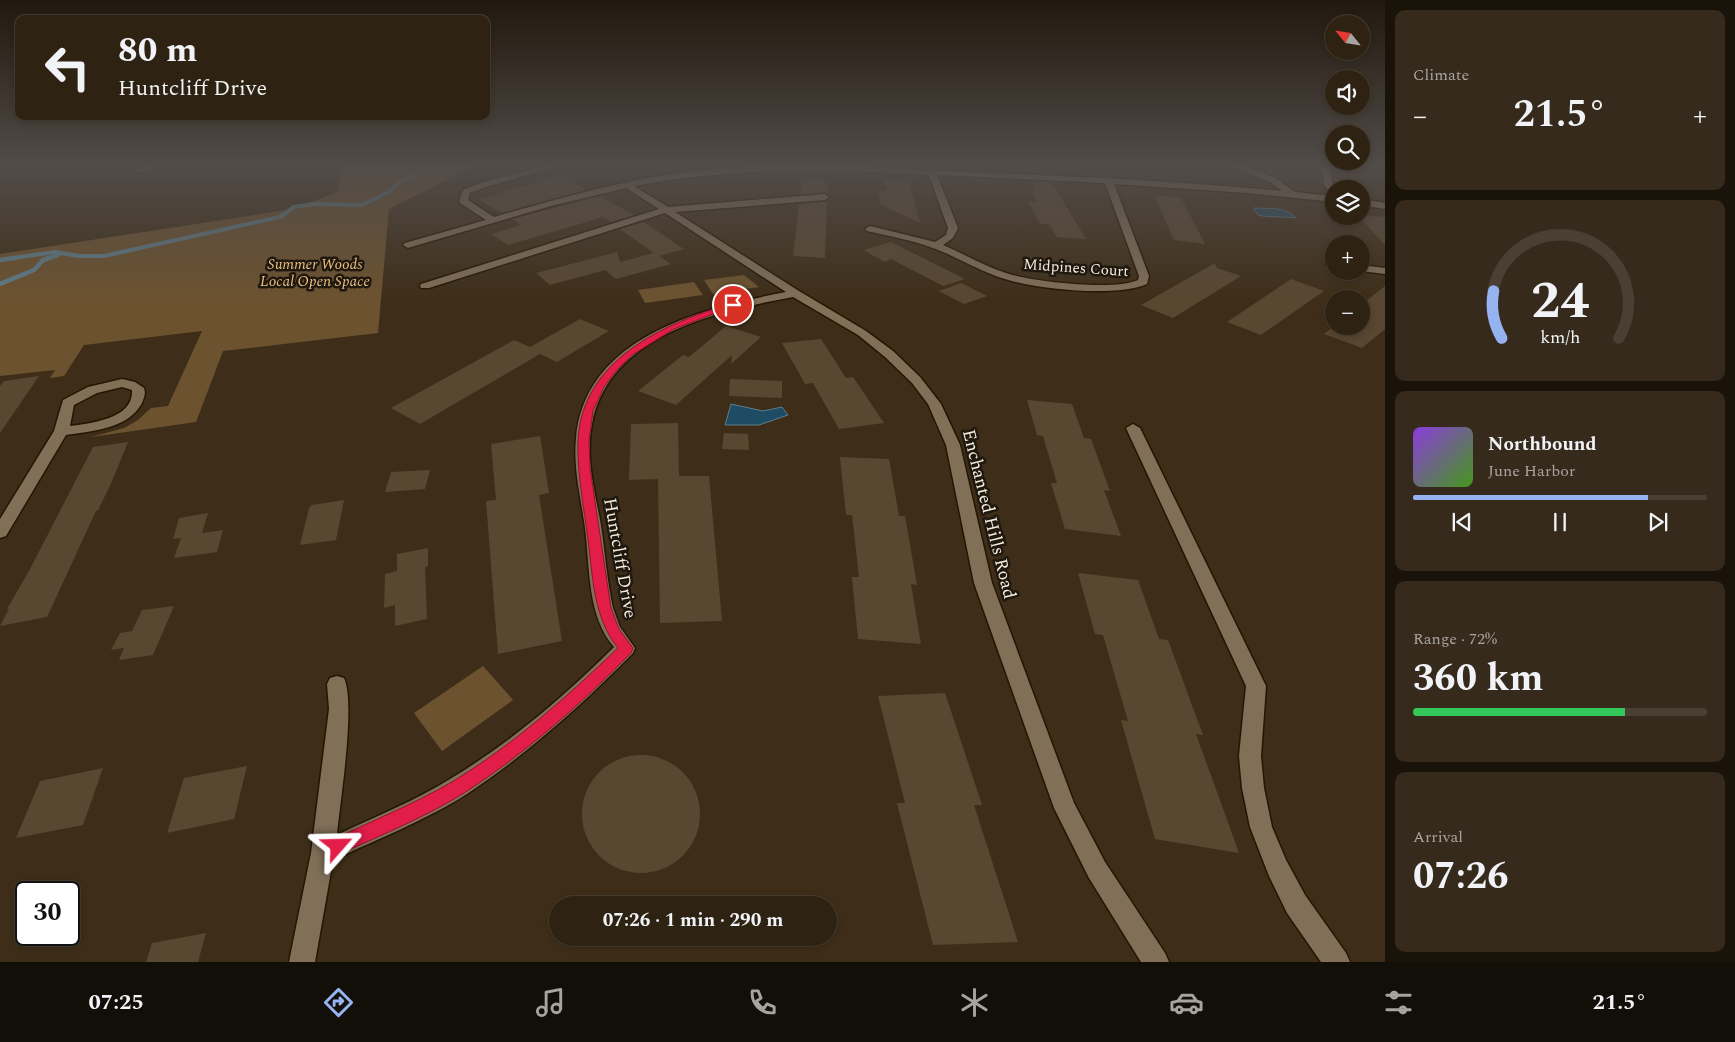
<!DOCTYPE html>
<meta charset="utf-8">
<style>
:root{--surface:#2e2213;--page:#362a1c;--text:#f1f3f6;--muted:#a7a4a0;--line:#493f33;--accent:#95b2f1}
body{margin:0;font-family:Spectral,serif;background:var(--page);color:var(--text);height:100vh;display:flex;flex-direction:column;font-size:19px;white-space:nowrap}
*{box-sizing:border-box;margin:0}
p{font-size:16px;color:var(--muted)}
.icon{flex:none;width:28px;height:28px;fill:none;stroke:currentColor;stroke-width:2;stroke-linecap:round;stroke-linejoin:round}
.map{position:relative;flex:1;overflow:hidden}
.sheet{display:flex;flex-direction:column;gap:10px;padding:10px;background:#19130a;width:350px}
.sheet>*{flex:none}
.banner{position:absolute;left:15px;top:15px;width:475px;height:105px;border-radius:10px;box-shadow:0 2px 8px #0003,0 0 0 1px var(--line);background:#2e2213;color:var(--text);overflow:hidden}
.needle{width:32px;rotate:300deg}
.controls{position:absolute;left:1325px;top:15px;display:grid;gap:10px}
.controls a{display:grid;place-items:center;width:45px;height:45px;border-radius:50%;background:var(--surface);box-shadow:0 2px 8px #0003,0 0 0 1px var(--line);font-size:25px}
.speed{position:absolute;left:15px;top:881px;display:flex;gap:10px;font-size:25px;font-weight:700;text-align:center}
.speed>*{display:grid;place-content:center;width:65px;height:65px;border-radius:50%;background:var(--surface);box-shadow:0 2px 8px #0003,0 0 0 1px var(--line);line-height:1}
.speed .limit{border:2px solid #111;border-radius:8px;background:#fff;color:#111}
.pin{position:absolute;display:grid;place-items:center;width:42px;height:42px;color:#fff;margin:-21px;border:2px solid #fff;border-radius:50%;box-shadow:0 1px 5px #0007}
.me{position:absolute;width:55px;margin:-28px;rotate:65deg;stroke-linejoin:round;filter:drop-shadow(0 0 4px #0008)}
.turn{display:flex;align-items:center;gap:18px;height:105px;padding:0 20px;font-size:22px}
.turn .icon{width:65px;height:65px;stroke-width:2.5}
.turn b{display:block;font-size:35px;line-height:42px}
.big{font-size:38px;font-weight:700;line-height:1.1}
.sheet .widget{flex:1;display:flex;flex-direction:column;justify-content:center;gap:8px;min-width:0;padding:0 18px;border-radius:10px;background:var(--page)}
.sheet .dial{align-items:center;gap:0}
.dial svg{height:130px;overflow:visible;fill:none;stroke:var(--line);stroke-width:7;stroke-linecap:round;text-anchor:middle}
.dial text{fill:var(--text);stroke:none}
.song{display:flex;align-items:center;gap:15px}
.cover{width:60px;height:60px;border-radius:8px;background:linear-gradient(135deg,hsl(270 70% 55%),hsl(100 70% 35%))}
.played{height:5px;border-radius:2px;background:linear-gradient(90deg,var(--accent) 80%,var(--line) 80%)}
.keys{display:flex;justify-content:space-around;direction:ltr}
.heat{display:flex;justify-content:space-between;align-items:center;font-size:28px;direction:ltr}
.charge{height:8px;border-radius:4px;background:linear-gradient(90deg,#34c759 72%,var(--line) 0)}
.trip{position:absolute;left:549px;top:896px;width:288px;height:50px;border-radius:25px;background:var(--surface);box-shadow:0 2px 8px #0003,0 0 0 1px var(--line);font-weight:700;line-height:50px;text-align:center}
.tab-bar{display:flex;height:80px;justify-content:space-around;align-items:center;background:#120e08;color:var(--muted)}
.tab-bar .icon{width:35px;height:35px}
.tab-bar .on{color:var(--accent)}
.tab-bar b{font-size:22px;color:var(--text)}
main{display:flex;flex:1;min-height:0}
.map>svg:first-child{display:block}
.green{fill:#6c522f}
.water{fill:#1d4c64;stroke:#5e7c89}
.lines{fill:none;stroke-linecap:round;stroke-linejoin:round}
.stream-far1{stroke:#5e7c89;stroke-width:4}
.stream{stroke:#5e7c89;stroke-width:4.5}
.building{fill:#584731}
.minor-casing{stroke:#241602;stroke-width:3}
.minor{fill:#816f58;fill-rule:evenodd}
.route{fill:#e11d48;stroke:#92132f}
.labels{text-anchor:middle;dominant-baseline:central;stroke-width:5;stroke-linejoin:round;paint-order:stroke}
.far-park-label{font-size:15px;font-style:italic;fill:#edbf82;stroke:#1f180e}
.far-street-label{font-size:15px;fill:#f6ecdf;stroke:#1f180e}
.street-label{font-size:18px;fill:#f6ecdf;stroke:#1f180e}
</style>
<main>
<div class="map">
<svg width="1385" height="962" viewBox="0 0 1385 962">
<rect width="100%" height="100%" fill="#3e2e19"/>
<g class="green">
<path d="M343,165H476L389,209L378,333L223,351L196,422L91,437L124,428L138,420L151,408L168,406L202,331L84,345L64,376L50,378L55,370L0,376V254L294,209L337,192Z"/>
<path d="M744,275L759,287L713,294L704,280Z"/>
<path d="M694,282L703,295L645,303L638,290Z"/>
<path d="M483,666L513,700L442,751L414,713Z"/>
</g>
<g class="water">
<path d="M1253,208C1269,209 1285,206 1296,218C1289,217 1262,217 1258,215C1256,213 1255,210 1253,208Z"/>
<path d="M731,404L763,411L782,407L788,415L759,425H725Z"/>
</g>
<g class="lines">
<g class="stream-far1">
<path d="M6,259L55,252L79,256H104L280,217L294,207L314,204L362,205L389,192L399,182L417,175L422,165"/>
<path d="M46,259L58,255"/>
</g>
<g class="stream">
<path d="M0,260L15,258"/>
<path d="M0,284L34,270L43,260L49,258"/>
</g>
</g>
<g class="building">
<path d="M560,176L587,190L501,213L479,199Z"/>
<path d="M822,179L828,186V194H800L802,180Z"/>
<path d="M884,180L909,181L920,223L881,205L878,191H887Z"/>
<path d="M1034,181L1051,182L1086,239L1057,237L1049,224H1040L1028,201L1038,202L1033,195Z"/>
<path d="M1154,195L1181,198L1205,244L1174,240Z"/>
<path d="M600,196L634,215L611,222L603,217L508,245L491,234L521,225L512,219Z"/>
<path d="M827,201L825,258L793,256L799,204Z"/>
<path d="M1361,215L1385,217V245L1358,216Z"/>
<path d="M644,222L684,249L659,256L671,264L616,279L605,270L550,285L536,273L617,252L620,262L654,253L620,229Z"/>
<path d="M891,242L965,279L943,286L891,259L885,262L863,250Z"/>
<path d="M1215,263L1217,268L1241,276L1173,318L1141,305Z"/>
<path d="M1291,279L1324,291L1261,335L1227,322Z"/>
<path d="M961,283L987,296L964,304L939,291Z"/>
<path d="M1385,286V329L1362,348L1324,334L1334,326H1361V305Z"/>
<path d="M580,319L609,331L557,362L540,354L420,424L391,408L514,340L530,347Z"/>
<path d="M726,326L761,337L731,364L732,355L676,405L638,391L683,355L689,357Z"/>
<path d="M821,339L846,378L853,377L884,423L839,429L813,383L805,384L782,343Z"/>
<path d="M39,376L0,433V386L4,381Z"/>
<path d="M730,379L782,381V398L729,396Z"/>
<path d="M1027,400L1072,404L1084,438L1091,439L1110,491L1104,490L1121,536L1065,529L1051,483H1057L1043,436L1037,435Z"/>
<path d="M678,423L679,476H709L722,621L660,623L658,479L629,480L631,424Z"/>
<path d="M724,433L748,434L749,450L722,449Z"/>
<path d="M540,436L549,493L539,495L562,641L498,654L486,501L496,500L491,444Z"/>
<path d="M128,442L110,486L98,510L96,511L47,617L0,626L9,609H7L30,569L93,447Z"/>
<path d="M840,457L889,459L899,516H905L917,585L911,584L921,644L858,639L852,577H859L852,515H846Z"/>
<path d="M430,470L425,489L385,492L391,472Z"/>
<path d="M344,500L336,540L300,545L309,508L312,505Z"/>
<path d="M208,513L202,533L223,530L217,552L174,558L181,538L173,539L179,518Z"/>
<path d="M428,548V566L425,567L427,619L395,626V605L384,608L385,574L397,571V554Z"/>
<path d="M1078,573L1138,580L1159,639L1168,640L1203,735L1196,734L1239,853L1155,839L1121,720L1128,721L1103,635L1095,634Z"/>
<path d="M174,606L153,655L119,660L124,648L111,650L120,633L132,631L142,610Z"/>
<path d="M945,693L982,805H974L1018,942L933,945L897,803H905L878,696Z"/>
<circle cx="641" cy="814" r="59"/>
<path d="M247,766L234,819L167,833L184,778Z"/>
<path d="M103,768L83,825L16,838L40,781Z"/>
<path d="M206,933L198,962H146L152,943Z"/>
</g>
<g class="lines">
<defs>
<g id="minor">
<path d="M148,165H160L140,173L136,171Z"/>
<path d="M548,165H563L486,187L470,193L468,200L494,217C559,198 625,180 692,171C783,161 873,167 964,172C1070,176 1176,181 1282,191L1270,182L1227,165H1240L1276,178L1295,192L1333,196L1324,185L1322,165H1330C1331,179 1334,188 1334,202L1248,193L1114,184L1149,276L1147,284C1115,298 1029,289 996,276C974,268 955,256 933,248C912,240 889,236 867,231L865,229L870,226L935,242L946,235L948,228L929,175C830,169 732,167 634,186L668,207L825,194L829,197L825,200L675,212L799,291L866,331L893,351L920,377L941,404L960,445L992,583L1074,803L1105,862L1165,953L1169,962H1141L1089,878L1054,808L974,583L946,445L928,404L912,383L885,357L858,335L793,297C718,311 609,334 592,424C585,457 595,492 601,525C605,553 607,580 613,608L620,627L635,648L633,653C582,705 527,754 467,794C428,819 376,840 333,860L315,962H289L311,853L329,709L327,684L330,678L337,676L344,678C356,703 340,802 337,835C374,817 415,801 450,779C510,743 565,696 614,647C587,616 590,568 585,528C581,498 573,469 576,438C585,336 703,308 786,292L665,213L429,288H421L420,286L421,284L659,209L626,188L551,206L411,247L408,248L403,245L405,243L486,220L460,203L459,201L463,190L480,183ZM937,175L1105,183L1139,276L1138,280C1114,291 1032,282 1006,273C984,266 964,254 943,245L953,238L958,228Z"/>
<path d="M1380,165H1385V168Z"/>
<path d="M1361,199L1385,203V209L1361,205Z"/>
<path d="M1334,262V268L1326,265L1327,263Z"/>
<path d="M1361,265L1385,268V274L1361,271Z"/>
<path d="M122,379L135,382L144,388C146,394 144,397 142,403C128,429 92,431 66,435L6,536L0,538V519L54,431L63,400L88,387ZM122,387L132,390C134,419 90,423 70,426L74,405L97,393Z"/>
<path d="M1133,424L1140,428L1266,686L1261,756L1264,788L1272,827L1286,860L1305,895L1346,953L1350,962H1321L1287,913L1269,876L1250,827L1242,788L1239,756L1246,686L1126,428Z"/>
</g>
</defs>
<use href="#minor" class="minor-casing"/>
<use href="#minor" class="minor"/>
</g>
<linearGradient id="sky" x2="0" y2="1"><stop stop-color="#22190e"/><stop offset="0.55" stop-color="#524c49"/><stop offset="1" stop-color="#524c49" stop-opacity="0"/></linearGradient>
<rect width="1385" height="300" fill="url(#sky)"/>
<path class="route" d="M730,304L737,305L674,329L632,355L616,371L604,387L593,411L589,440L590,468L611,608L619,629L633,648L631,653C581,704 526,753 464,793C427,816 384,834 344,852L338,855L332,852L329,846L332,840C372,821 414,804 452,782C513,745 567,697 618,648C593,617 593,577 588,540C584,507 577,474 578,442C581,360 663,324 730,304Z"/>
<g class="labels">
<g class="far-park-label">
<text x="315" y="264">Summer Woods<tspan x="315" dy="17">Local Open Space</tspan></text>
</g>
<g class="far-street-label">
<text transform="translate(1076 268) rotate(4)">Midpines Court</text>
</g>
<g class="street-label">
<text transform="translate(989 514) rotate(76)">Enchanted Hills Road</text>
<text transform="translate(620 558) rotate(80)">Huntcliff Drive</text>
</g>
</g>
</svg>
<div class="controls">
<a><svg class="needle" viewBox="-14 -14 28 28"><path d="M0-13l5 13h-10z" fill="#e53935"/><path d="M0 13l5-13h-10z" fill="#a7a4a0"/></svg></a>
<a><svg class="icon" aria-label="sound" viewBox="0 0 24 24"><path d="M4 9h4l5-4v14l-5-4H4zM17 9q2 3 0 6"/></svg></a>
<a><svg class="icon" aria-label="search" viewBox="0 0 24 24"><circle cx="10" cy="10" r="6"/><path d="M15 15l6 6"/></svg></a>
<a><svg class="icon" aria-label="layers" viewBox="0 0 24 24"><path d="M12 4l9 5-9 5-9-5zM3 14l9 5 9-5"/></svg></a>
<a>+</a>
<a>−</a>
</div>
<div class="speed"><div class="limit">30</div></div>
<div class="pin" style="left:733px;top:305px;background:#d93025"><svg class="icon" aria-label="arrive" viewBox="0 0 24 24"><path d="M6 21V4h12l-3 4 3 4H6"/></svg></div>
<svg class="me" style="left:338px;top:846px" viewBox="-20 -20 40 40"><path d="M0-17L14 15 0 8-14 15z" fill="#e11d48" stroke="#fff" stroke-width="4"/></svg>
<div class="trip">07:26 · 1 min · 290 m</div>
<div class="banner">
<div class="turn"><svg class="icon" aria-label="left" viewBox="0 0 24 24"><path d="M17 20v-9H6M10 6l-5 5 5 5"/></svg><div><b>80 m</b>Huntcliff Drive</div></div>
</div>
</div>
<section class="sheet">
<div class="widget"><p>Climate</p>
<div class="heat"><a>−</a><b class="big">21.5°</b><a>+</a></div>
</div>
<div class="widget dial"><svg viewBox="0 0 100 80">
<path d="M14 69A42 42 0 1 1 86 69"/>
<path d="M14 69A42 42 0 0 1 9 40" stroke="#95b2f1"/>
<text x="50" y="56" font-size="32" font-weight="700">24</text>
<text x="50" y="72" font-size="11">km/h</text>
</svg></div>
<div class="widget">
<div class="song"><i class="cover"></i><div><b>Northbound</b><p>June Harbor</p></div></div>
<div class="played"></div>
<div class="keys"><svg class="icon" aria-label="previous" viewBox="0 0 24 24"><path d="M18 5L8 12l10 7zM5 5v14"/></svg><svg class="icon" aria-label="pause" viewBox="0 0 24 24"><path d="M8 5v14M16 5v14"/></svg><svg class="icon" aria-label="next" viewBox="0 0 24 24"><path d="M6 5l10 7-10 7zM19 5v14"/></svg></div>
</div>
<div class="widget"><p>Range · 72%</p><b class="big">360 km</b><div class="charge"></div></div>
<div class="widget"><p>Arrival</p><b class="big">07:26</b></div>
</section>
</main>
<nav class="tab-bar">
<b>07:25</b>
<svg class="icon on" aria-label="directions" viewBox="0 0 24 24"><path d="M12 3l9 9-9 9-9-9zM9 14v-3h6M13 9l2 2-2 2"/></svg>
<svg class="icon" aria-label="music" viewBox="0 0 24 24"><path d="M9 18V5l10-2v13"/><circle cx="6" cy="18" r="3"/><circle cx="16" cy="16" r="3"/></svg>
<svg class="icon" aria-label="phone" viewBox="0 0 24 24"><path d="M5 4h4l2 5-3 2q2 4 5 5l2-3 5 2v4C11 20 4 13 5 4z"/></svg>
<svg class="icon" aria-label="climate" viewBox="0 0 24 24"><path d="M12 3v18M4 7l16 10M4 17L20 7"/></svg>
<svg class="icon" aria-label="car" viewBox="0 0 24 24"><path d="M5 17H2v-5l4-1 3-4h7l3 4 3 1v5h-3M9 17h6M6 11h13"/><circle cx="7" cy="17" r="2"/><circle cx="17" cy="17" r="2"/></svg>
<svg class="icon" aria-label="filters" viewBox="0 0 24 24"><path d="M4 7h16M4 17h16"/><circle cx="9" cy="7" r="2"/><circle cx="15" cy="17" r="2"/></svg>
<b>21.5°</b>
</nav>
